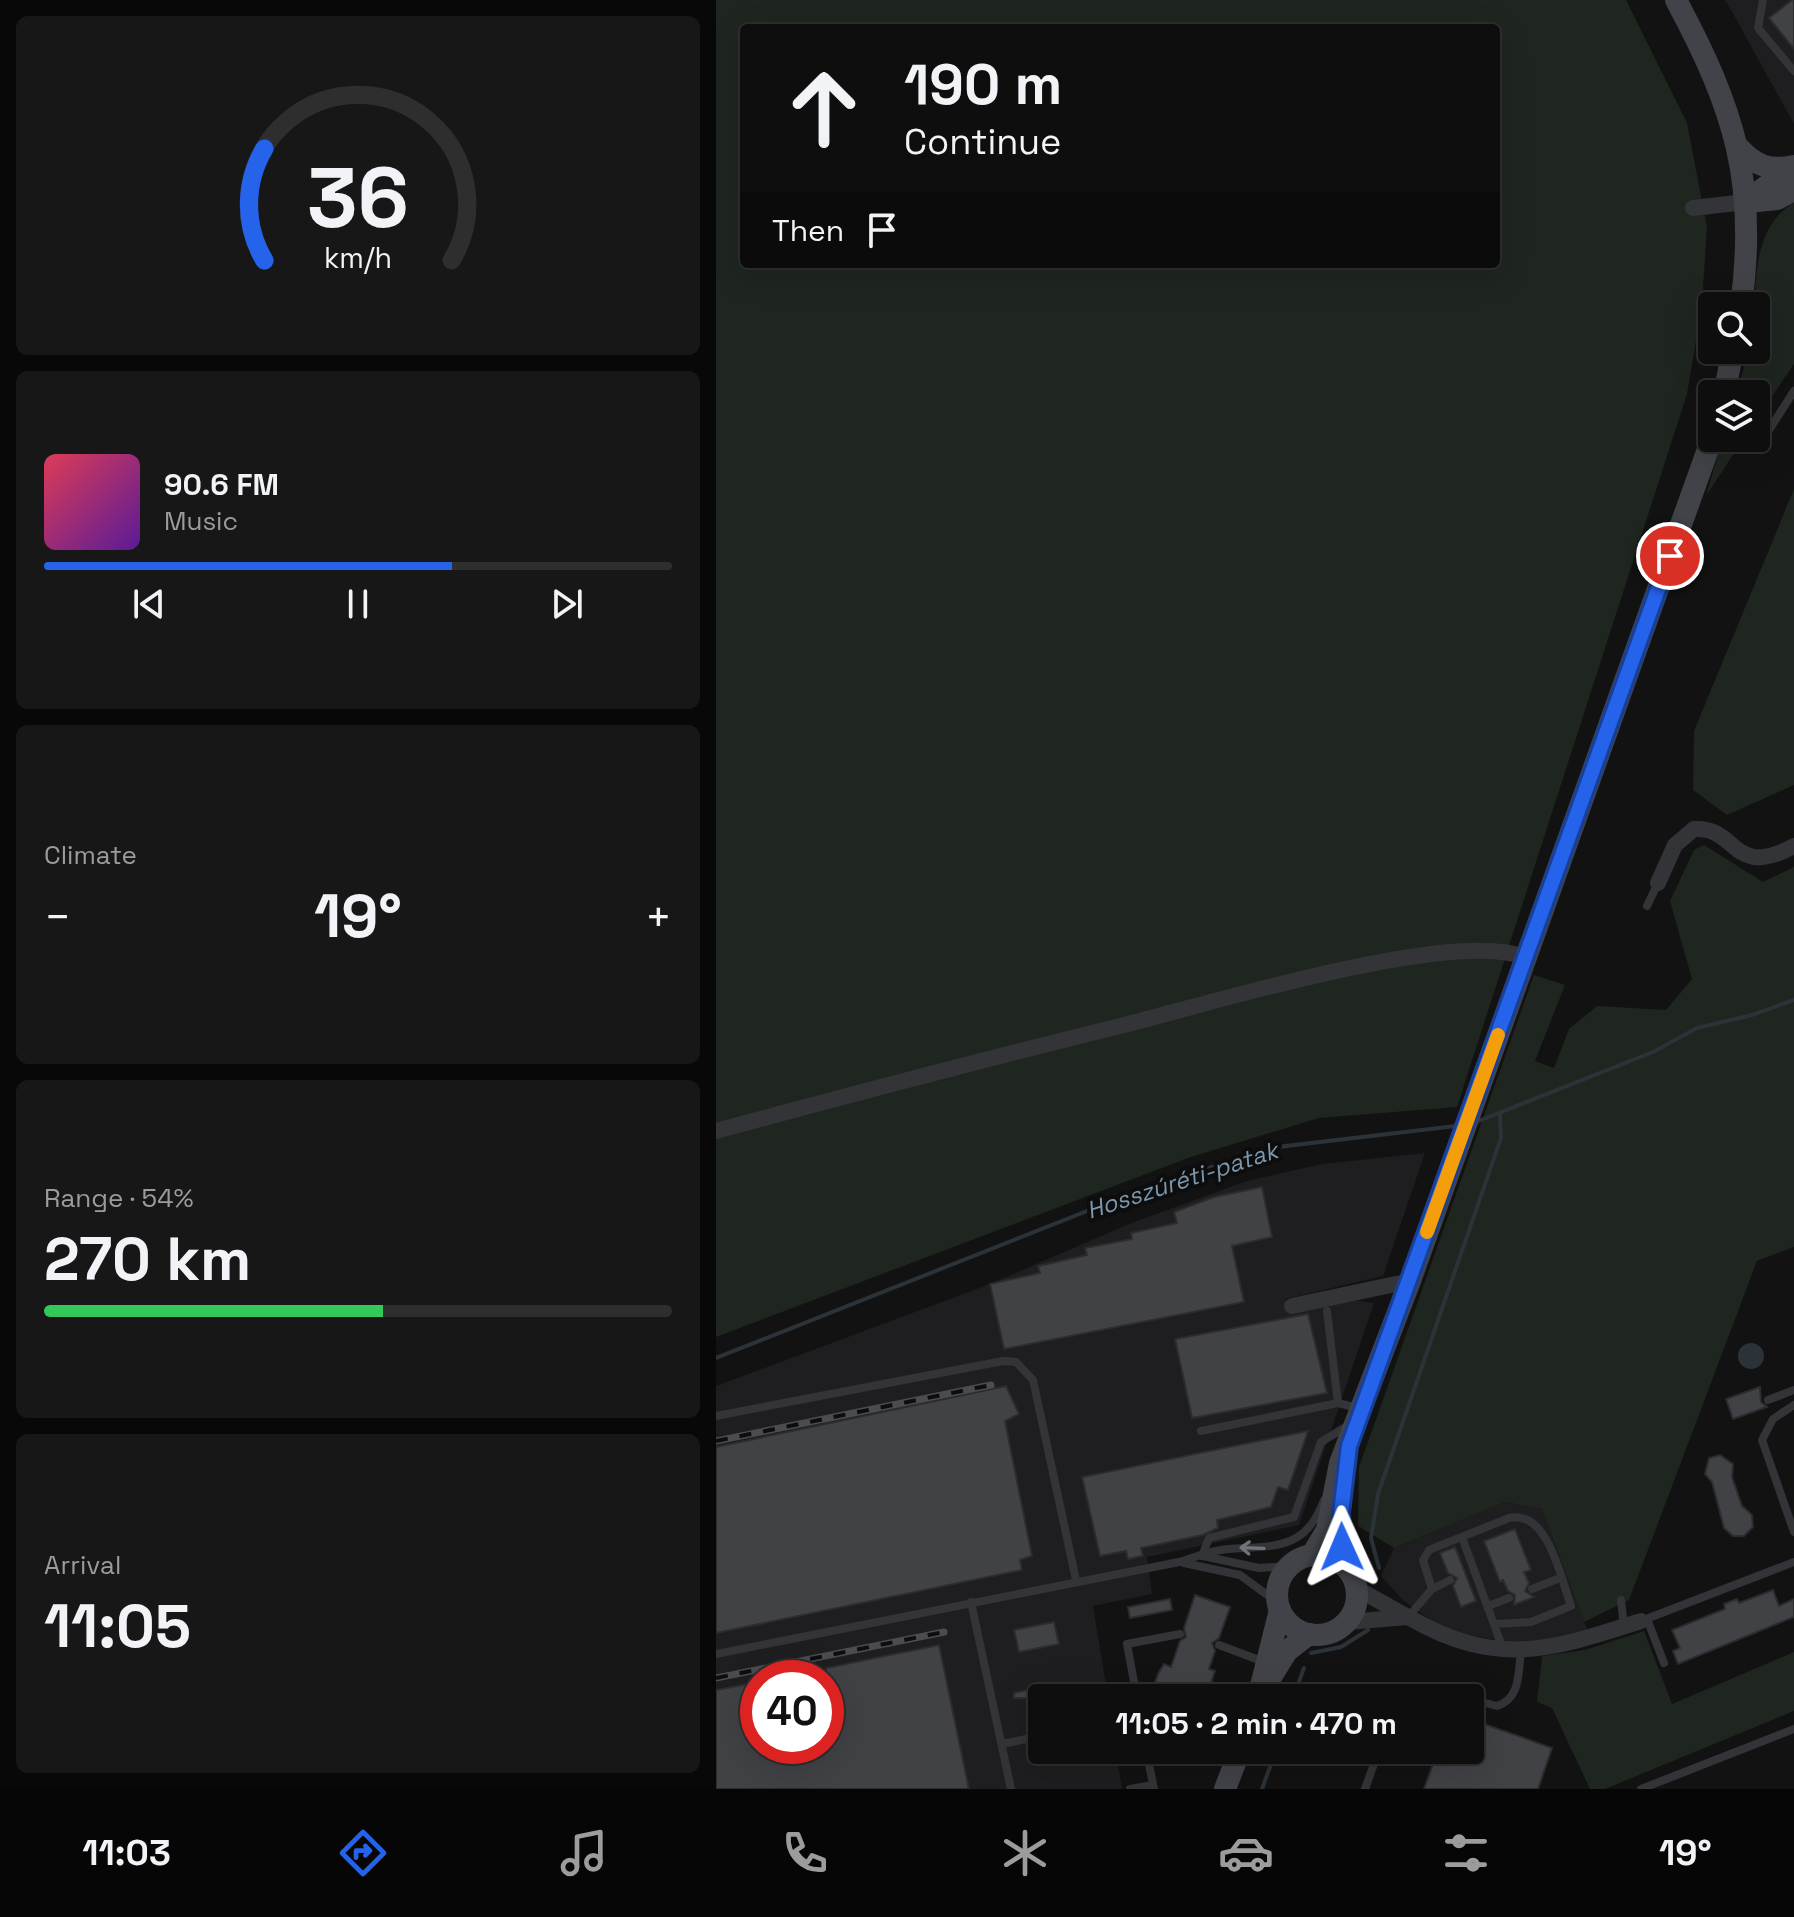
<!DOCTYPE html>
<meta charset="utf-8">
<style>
:root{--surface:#0e0e0e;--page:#171717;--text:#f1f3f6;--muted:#9b9c9e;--line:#2e2e2e;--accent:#2563eb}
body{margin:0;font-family:"Space Grotesk",sans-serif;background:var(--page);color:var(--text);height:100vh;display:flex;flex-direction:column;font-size:30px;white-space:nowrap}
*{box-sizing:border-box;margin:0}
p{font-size:26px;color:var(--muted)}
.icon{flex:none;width:44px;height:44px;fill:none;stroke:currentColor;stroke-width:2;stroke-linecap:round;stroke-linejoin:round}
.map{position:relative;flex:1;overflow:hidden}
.panel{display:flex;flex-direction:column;gap:16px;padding:16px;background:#080808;width:716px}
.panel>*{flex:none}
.hud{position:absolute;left:24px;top:24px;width:760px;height:244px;border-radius:8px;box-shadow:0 8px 32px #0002,0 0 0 2px var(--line);background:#0e0e0e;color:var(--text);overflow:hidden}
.buttons{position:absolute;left:982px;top:292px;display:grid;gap:16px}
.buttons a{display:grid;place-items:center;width:72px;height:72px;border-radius:8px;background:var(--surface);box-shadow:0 8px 32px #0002,0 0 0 2px var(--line);font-size:40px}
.speed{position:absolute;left:24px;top:1660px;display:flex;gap:16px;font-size:40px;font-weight:700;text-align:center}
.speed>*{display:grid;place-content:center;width:104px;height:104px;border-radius:50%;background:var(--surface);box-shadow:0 8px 32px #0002,0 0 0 2px var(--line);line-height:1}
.speed .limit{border:12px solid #d22;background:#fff;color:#111}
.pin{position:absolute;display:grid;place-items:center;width:68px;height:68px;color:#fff;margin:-34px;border:4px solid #fff;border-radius:50%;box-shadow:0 2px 8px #0007}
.me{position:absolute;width:88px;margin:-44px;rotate:359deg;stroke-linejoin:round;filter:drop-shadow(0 0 6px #0008)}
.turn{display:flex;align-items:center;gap:28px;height:168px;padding:0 32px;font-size:36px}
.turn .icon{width:104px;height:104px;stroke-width:2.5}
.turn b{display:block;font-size:56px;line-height:68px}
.then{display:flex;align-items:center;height:76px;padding:0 32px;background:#0003;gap:16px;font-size:30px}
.big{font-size:60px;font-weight:600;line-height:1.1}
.panel .card{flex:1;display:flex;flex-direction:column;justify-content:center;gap:12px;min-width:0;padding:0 28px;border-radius:12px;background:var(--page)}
.panel .dial{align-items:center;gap:0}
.dial svg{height:208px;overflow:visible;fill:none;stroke:var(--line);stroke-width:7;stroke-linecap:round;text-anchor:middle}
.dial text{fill:var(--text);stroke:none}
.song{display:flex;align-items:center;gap:24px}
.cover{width:96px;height:96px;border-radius:12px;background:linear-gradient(135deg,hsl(350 70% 55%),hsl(270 70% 35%))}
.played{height:8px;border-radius:4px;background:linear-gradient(90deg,var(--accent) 65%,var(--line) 65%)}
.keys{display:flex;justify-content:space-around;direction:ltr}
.heat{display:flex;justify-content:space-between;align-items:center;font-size:44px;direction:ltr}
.charge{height:12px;border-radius:6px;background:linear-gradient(90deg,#34c759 54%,var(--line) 0)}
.trip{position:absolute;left:312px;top:1684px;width:456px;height:80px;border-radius:8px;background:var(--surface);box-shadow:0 8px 32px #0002,0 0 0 2px var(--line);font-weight:600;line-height:80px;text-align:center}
.dock{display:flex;height:128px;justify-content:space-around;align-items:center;background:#060606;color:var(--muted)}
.dock .icon{width:56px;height:56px}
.dock .current{color:var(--accent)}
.dock b{font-size:36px;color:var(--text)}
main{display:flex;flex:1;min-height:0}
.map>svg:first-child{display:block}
.built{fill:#1e1e20;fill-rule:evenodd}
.green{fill:#1e261f;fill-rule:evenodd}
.water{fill:#2b3238}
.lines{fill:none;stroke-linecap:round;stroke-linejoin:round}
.stream{stroke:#2b3238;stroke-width:4}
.building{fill:#414246;stroke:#2c2c2f;stroke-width:2}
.lane{stroke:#333438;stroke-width:8}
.street{stroke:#333438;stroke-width:16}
.secondary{stroke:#414348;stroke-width:22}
.rail-casing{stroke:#4a4c51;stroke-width:7}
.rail{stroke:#0d0d0e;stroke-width:4;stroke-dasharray:12;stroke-linecap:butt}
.oneway{stroke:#71747c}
.route-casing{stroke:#184099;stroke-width:20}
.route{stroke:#2563eb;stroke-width:14}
.slow{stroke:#f59e0b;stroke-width:14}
.labels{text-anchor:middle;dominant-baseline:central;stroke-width:8;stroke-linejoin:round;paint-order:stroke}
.water-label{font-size:24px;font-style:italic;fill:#7c97ad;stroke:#0d0d0e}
</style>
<main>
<section class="panel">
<div class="card dial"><svg viewBox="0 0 100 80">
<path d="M14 69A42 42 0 1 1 86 69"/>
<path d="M14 69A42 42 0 0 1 14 26" stroke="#2563eb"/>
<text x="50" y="56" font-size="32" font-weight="700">36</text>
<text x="50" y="72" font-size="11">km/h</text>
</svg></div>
<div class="card">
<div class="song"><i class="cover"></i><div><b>90.6 FM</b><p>Music</p></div></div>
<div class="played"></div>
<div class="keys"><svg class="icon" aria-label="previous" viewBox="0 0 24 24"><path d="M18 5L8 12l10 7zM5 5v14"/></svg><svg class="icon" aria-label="pause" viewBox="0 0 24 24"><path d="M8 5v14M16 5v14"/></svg><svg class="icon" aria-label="next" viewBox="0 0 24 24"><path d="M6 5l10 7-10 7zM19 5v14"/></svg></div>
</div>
<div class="card"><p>Climate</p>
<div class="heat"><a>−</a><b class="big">19°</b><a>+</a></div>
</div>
<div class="card"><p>Range · 54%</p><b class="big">270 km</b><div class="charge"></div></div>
<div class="card"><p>Arrival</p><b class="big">11:05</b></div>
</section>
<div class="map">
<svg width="1078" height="1789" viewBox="0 0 1078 1789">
<rect width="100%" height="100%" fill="#121213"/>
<g class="built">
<path d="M1009,0H1078V124L1014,8Z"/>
<path d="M709,1153L667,1276L569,1299L573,1313L638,1300L658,1303L583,1525L431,1557L436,1594L377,1606L392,1698H326V1750H400L406,1789H0V1386L274,1284L413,1224L531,1181L606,1164ZM42,1678H110V1746H42Z"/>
<path d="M789,1502L826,1509L872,1632L850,1639L795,1643L728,1630L688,1601L665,1576L678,1548Z"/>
</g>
<g class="green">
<path d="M0,0H910L971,123L991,227L986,304L971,394L741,1107L603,1118L475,1157L0,1337ZM28,28H780V264H28Z"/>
<path d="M1078,203V364L1040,420V394H1020L1033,350H1040C1040,303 1030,230 1078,203Z"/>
<path d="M1007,438H1028L990,496Z"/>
<path d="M1078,489V785L1011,815L977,790L978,731Z"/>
<path d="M988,845L1047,882L1078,867V1247L1041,1261L913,1600L868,1622L826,1509L789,1502L678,1548L642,1526L643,1467L818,975L849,985L819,1061L838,1068L853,1029L881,1006L950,1010L976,979L954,901L978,850Z"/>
<path d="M928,1631L956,1704L1078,1652V1711L889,1789H874L836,1708L821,1702L826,1656L869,1650Z"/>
</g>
<circle class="water" cx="1035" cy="1356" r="13"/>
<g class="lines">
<g class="stream">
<path d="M760,1122L937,1052L981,1028L1036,1015L1078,1000"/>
<path d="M0,1358L409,1196L553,1148L740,1126"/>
<path d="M663,1568L655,1538L662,1494L785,1138L784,1115"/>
<path d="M595,1653L625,1647L652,1630"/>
<path d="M577,1698L588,1668"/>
<path d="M546,1789L560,1750"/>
</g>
</g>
<g class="building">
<path d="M1076,0H1078V49L1053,18Z"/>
<path d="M546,1187L556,1237L516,1246L528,1302L288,1349L274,1284L324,1273L322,1266L371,1255L369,1248L416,1239L415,1233L461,1223L458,1212L498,1197Z"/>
<path d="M592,1314L611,1393L476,1418L459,1339Z"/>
<path d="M290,1386L303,1414L289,1421L316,1556L304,1560L306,1570L0,1633V1447Z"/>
<path d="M1044,1387L1045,1402L1051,1407L1017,1419L1010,1399Z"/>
<path d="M592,1431L572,1490L562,1487L555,1507L501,1520L502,1528L487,1535L425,1548L427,1556L412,1559L410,1551L384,1556L366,1477Z"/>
<path d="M1004,1455L1017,1464L1016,1477L1026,1506L1036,1515L1037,1527L1028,1536H1017L1008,1528L996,1482L989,1474L993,1458Z"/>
<path d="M799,1529L815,1570L808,1572L813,1583L809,1591L818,1597L798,1605L799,1595L792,1591L787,1580L784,1582L768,1541Z"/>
<path d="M739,1547L760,1601L745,1607L737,1586L741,1578L732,1573L724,1553Z"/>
<path d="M1057,1590L1063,1606L1078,1599V1617L962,1664L957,1651L964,1648L956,1630L1009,1609L1008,1604L1021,1599L1023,1603Z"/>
<path d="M479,1595L514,1607L503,1638L496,1643L499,1651L493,1669L499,1671L494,1686L491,1693L484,1691L482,1698H444L446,1692L437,1689L442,1674L448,1664L455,1667L464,1641L470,1637L468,1628Z"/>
<path d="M454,1599L456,1610L414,1618L412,1607Z"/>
<path d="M338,1622L343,1644L303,1652L298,1630Z"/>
<path d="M223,1645L253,1789H0V1690L42,1682V1746H110V1668Z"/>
<path d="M339,1684L342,1698H298V1693Z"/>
<path d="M754,1719L836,1748L822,1789H708L722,1750H754Z"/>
</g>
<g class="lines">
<g class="lane">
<path d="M1047,0L1042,28L1078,71"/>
<path d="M1046,441L1078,391"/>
<path d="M931,906L942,883"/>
<path d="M611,1311L622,1403"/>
<path d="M1052,1400L1078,1390"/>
<path d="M1078,1405L1057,1419L1046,1440L1078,1532"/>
<path d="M0,1416L287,1361L300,1362L317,1380L360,1580"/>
<path d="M485,1431L622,1403L642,1408"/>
<path d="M746,1537L787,1649"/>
<path d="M486,1556L493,1538L578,1517L605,1442L633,1425"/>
<path d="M487,1556L543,1568L573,1566"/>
<path d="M468,1563L524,1575L562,1603"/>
<path d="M716,1589L707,1560L713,1550L793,1518C832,1509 845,1579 855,1606L815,1622L779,1624"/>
<path d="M816,1589L844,1578"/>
<path d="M905,1600L908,1627"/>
<path d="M255,1602L295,1789"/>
<path d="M772,1606L793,1598"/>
<path d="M692,1617L716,1589L734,1580"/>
<path d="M931,1619L948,1663"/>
<path d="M925,1621L1078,1562"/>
<path d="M503,1645L551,1663"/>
<path d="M0,1654L463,1562C477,1558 491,1552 505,1550C550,1544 588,1556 608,1500"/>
<path d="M421,1698L411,1644L464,1634"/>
<path d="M683,1698C698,1675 731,1692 751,1698"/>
<path d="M754,1699L781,1706C805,1698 802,1673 805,1651"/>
<path d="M286,1744L326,1736"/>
<path d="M430,1750L438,1789"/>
<path d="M414,1789L437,1785"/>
<path d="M649,1789L663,1750"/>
<path d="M925,1789L1078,1729"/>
</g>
<g class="street">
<path d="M977,208L1029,202"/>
<path d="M942,883L959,845L978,829C1022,826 1015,880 1078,846"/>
<path d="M0,1131C137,1094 274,1058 412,1024C492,1004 742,927 810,958"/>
<path d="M576,1306L694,1281"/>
<path d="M640,1588L690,1616"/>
<path d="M694,1618C781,1668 835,1650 925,1621"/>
<path d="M631,1622L692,1617"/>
</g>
<g class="secondary">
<path d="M960,0C1018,108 1042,182 1025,306"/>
<path d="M1023,148C1040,166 1053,171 1078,166"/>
<path d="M1029,202L1055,183L1078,173"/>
<path d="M1031,202L1061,199L1078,190"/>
<path d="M1008,394L1017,350"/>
<path d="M596,1555L611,1530L624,1463L694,1281L996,438"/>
<circle cx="601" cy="1595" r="40"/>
<path d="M555,1677L571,1651L593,1634"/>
<path d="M542,1698L564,1610"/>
<path d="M509,1789L524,1750"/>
</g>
<defs>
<g id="rail">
<path d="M0,1441L275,1385"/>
<path d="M0,1678L228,1632"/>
</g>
</defs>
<use href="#rail" class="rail-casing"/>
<use href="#rail" class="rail"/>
</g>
<defs><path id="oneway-shaft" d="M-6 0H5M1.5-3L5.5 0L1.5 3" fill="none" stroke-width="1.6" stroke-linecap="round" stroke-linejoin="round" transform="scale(2)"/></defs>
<use class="oneway" href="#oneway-shaft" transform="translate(536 1548) rotate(-178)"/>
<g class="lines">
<defs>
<path id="route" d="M626,1547L625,1513L633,1446L954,556"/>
</defs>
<use href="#route" class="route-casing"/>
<use href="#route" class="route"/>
<path class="slow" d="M711,1232L782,1035"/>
</g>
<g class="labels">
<g class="water-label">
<text transform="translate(466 1180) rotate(-18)">Hosszúréti-patak</text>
</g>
</g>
</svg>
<div class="buttons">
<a><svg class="icon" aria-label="search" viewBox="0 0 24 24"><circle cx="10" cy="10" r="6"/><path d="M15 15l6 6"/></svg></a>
<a><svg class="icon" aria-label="layers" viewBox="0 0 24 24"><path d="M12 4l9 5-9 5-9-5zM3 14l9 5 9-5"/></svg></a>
</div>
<div class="speed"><div class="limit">40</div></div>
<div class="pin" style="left:954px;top:556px;background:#d93025"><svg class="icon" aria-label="arrive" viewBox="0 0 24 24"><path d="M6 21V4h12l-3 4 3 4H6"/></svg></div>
<svg class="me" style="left:626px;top:1547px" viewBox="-20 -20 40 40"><path d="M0-17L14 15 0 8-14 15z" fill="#2563eb" stroke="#fff" stroke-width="4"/></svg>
<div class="trip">11:05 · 2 min · 470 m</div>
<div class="hud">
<div class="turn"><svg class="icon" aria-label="ahead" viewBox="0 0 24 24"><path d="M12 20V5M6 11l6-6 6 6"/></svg><div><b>190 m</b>Continue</div></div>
<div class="then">Then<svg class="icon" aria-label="arrive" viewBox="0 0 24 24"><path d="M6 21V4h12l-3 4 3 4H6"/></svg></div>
</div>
</div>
</main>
<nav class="dock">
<b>11:03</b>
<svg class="icon current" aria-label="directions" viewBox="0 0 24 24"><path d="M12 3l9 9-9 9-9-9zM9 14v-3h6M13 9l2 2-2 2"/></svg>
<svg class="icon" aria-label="music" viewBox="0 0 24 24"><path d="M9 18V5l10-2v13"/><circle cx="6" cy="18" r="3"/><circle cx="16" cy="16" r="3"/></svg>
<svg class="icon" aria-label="phone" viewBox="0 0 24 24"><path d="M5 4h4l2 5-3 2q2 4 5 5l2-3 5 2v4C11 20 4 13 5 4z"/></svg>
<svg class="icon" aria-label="climate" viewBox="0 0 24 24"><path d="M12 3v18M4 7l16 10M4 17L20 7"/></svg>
<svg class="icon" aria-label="car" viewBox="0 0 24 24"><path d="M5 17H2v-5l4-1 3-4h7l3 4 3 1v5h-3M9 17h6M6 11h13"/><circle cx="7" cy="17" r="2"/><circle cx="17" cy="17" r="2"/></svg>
<svg class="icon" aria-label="filters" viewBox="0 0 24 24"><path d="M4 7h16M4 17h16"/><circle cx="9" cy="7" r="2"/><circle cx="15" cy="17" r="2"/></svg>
<b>19°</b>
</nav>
